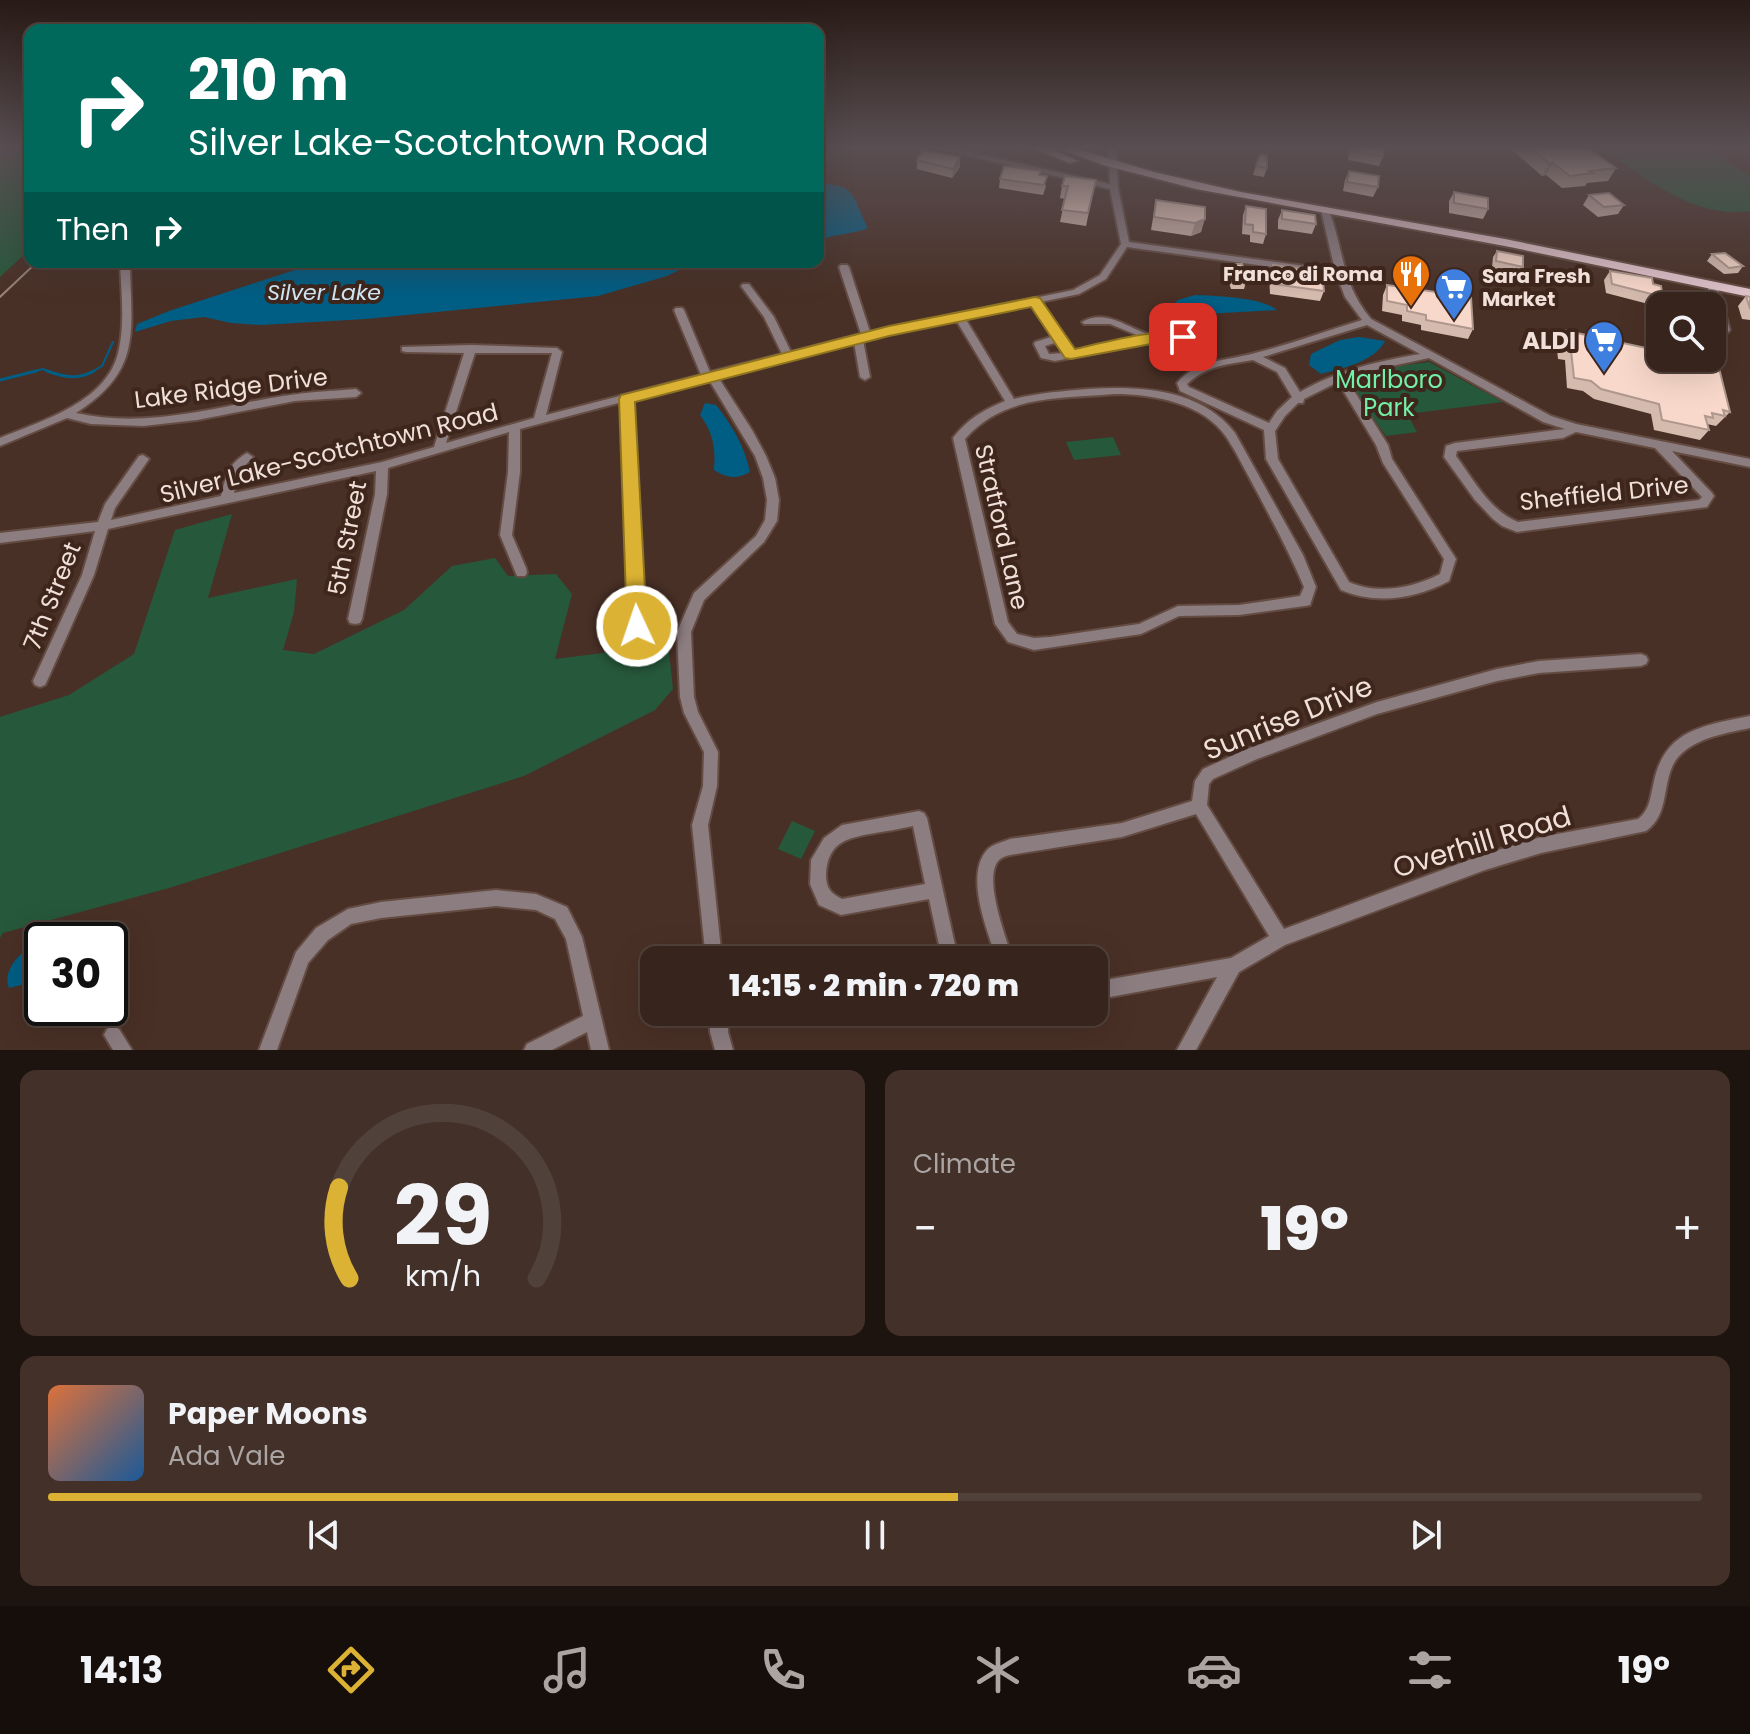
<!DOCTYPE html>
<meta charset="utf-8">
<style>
:root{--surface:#37241c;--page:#423029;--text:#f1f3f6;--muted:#aaa4a3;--line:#51413b;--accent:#dbb233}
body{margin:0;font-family:Poppins,sans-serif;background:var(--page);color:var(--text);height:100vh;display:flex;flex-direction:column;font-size:30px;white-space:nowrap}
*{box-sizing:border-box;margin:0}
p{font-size:26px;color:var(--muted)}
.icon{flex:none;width:44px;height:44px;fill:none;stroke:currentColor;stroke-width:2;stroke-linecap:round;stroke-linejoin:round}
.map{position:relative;height:1050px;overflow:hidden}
.panel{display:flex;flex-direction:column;gap:20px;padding:20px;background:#1e140f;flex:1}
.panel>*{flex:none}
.banner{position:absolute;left:24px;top:24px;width:800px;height:244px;border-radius:16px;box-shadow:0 8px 32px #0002,0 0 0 2px var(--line);background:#00695c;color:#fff;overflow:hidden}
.fabs{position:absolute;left:1646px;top:292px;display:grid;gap:16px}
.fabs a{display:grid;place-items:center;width:80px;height:80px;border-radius:16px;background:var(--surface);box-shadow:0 8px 32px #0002,0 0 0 2px var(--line);font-size:40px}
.speed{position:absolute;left:24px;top:922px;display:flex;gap:16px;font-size:40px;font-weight:700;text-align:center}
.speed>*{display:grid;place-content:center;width:104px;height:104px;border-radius:50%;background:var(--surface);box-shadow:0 8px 32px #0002,0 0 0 2px var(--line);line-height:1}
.speed .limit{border:4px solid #111;border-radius:12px;background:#fff;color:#111}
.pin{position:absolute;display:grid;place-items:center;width:68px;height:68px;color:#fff;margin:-34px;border-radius:16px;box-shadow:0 4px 12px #0006}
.me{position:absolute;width:88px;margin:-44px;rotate:357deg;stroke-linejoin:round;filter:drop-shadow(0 0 6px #0008)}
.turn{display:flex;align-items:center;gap:28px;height:168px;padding:0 32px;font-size:36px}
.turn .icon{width:104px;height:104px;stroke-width:2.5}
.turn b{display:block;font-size:56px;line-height:68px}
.then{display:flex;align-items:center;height:76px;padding:0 32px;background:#0003;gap:16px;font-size:30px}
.big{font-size:60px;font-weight:800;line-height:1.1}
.panel .card{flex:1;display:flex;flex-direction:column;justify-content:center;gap:12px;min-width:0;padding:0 28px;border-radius:16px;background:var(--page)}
.panel .dial{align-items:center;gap:0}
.dial svg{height:208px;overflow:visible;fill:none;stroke:var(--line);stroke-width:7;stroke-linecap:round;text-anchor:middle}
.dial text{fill:var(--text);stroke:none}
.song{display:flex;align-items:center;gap:24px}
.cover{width:96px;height:96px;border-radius:12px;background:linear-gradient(135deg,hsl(20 70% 55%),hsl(210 70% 35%))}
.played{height:8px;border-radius:4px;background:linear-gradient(90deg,var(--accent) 55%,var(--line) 55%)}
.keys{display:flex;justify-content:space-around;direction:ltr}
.heat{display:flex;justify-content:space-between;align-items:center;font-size:44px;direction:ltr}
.panel .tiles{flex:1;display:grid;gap:20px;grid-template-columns:1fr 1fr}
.card:last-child{grid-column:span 2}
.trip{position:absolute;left:640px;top:946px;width:468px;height:80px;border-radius:16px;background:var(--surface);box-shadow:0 8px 32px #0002,0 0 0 2px var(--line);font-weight:800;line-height:80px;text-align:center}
.menu{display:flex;height:128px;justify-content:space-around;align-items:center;background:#160e0b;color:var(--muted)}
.menu .icon{width:56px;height:56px}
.menu .on{color:var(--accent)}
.menu b{font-size:36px;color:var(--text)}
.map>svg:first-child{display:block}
.green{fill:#26583b}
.water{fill:#005e85}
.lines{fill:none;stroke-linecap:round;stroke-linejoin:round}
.stream-far1{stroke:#005e85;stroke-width:2}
.stream{stroke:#005e85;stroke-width:3}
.minor-casing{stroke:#644c43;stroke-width:4}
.major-casing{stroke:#644c43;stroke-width:4}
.minor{fill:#8c7d81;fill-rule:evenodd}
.major{fill:#e0c3ca;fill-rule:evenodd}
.rail{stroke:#98827a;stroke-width:2}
.wall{fill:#d5baae}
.shaded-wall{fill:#ae978d}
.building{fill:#f8d8ca;stroke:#ae978d;stroke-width:2}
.route{fill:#dbb233;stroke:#8e7421;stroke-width:2}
.labels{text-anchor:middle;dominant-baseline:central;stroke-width:8;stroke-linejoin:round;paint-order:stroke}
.far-poi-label{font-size:20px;font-weight:bold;fill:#f1e0d9;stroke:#3e261c;text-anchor:end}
.far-water-label{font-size:22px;font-style:italic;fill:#d2e8f6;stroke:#3e261c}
.poi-label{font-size:24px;font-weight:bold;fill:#f1e0d9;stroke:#3e261c;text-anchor:end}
.park-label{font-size:24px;fill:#73efa7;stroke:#3e261c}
.street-label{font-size:24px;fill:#f1e0d9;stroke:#3e261c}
.near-street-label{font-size:28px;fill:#f1e0d9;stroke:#3e261c}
</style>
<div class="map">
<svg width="1750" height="1050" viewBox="0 0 1750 1050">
<rect width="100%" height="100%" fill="#493026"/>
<g class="green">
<path d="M8,148H30V249L0,277V159Z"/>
<path d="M1603,148H1707L1750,176V211C1695,219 1645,179 1603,148Z"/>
<path d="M1429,362L1503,402L1407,414L1417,432L1386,436L1350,385L1352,378L1376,369Z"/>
<path d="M1113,437L1121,455L1074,460L1066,442Z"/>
<path d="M232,514L208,598L297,579L294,612L283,650L314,654L404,610L452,566L495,558L508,576L556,574L572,594L555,659L603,653L667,633L673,689L655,710L524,776L169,888L3,933L0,938V717L69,695L134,654L175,530Z"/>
<path d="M792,821L815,831L801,859L778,849Z"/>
</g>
<g class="water">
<path d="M818,183C859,186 851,195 868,228C852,235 835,233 818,241Z"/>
<path d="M319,262H696L667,276L598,296L366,319L261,325L231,323L204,317L171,321L135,332L137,324L169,311Z"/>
<path d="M1195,295C1216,296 1261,297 1277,310L1186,315L1174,310L1172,305L1178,300Z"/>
<path d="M1359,337L1385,341C1374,362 1343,368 1321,374L1309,365L1311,354L1340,340Z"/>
<path d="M705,403L716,405C733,427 744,445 750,472C736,480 727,478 714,470C716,448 713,433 700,415Z"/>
<path d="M42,941V971L25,984L9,988C1,968 25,947 42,941Z"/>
</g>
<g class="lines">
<g class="stream-far1">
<path d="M0,154L9,155L28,148"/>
<path d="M28,373L43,369L52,373"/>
<path d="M90,373L102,366L113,342"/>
</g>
<g class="stream">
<path d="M47,371C64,377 78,380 94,371"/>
<path d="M0,380L36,371"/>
</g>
<defs>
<g id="minor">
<path d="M936,148H951L1110,184L1108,148H1116L1118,187L1129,242L1335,270L1321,210L1328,208C1344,248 1341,284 1371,319L1551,416L1576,424L1750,459V467L1672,451L1712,493L1714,496L1707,507L1517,532L1502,526L1493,519L1475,500L1444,457L1446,446L1455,443L1565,429L1543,422L1429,358L1387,367L1346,378L1388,445L1392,459L1456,559L1449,581C1416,599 1376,605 1341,590L1266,459L1264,430L1180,391L1177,383C1197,359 1227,361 1255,353C1291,344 1326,331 1362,320L1345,297L1337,276L1127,247L1106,279L1079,294L1041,302L1074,351L1144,338L1110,324H1084L1082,322C1109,307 1131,332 1156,336C1168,337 1178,331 1188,337L1187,339L1155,342L1055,361L1041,358L1034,344L1035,342L1054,336L1032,304L965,318L1014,399C1038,393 1063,391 1088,389C1139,386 1200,388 1235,433L1303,555L1316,587L1310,605L1305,606L1239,615L1179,616L1141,634L1034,650L1008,642L995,624L953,438C968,419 983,410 1005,401L956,320L863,340L870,377L865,380L860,377L854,342L718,377L752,430L766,456L775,478L779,500L777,521L764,542L704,600L691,632L694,697L698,712L718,752L717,786L708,825L722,960H706L692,825L703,786L704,752L684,713L680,697L677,632L694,593L756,536L765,520L767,500L763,478L755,456L709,380L632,400L644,626L642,630L637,631L632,630L630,626L622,402L520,429V472L512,535L526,568L527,573L525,576H517L500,535L508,472L509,432L388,468L387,494L362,619L360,623L355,624L350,623L348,619L375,494L376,471L108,529L94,575L47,681L45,685L40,687L35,685L33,681L82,575L95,531L0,543V533L98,522L105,504L139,456L143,455L149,459L115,508L111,520L221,496C226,476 228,464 247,453L253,457L237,474L234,493L382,462L434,447L464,353L406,352L402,351V347L471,345L557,348L562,352L546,415L701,375L674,310L676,308H682L684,310L710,372L782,354L764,317L741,286L743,284H749L774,317L791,352L861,334L839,267L841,265H847L849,267L870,332L1073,290L1100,275L1121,244L1110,189ZM1367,325L1420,354C1378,361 1336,371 1300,392L1285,368L1263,357ZM1058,342L1065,353L1049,354L1045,346ZM475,353H552L534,418L446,443ZM1253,360L1277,372L1292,397L1277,411L1269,423L1189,387L1187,384C1206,366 1228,364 1253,360ZM1338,382L1376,445L1383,463L1444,559L1440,574C1413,588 1378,595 1349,582L1278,459L1275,431L1285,416L1298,403H1303L1304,399ZM1115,394C1153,394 1204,403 1227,438C1238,455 1247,474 1257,492C1274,524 1290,554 1304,587L1300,596L1239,605L1178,606L1139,624L1050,637L1034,638L1017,634L1008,622L965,439C1004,394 1060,399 1115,394ZM1576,432L1655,448L1702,497L1699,500L1518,522C1489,510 1474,480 1456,456L1457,451L1563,438Z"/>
<path d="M120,262H130C131,332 143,370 76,413C146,429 215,407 283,396C307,392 332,391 356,389L361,393L356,397L295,401L197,420L143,426L91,424L67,418L0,446V438C43,420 109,402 119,349C125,321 121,290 120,262Z"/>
<path d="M1712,282L1717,285L1730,330L1728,332L1725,333L1720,330L1707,285Z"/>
<path d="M1641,654L1646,656L1648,660L1646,664L1641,666L1539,673L1497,681L1377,714L1257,759L1213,779L1209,784L1207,805L1284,929L1485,854L1541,837L1638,819C1649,811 1650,799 1653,786C1663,730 1701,726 1750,716V728C1727,733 1699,737 1681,754C1659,775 1673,812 1646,831L1541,853L1485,870L1285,945L1239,972L1196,1050H1177L1217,977L1094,1000V982L1231,958L1269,936L1196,814L1122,837L1010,855C1006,856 1002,857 999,860C982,878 1007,940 1013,960H997C988,932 964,876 987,850C992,844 1003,842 1010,839L1122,823L1192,801L1195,781L1203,769L1247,749L1377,702L1497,669L1539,661Z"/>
<path d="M919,811L924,813L927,818L955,945L949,960H932L939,945L929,899L841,915L819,905L810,884L811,860L824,838L842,825ZM913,826L925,884L842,899C830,893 826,888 826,874C828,841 848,838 875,833C887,831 900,829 913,826Z"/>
<path d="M496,890L536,894L567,907L582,937L609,1050H591L587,1032L552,1050H524L527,1044L583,1016L566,939L555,919L536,910L496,906L381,918L351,924L328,940L308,963L277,1050H259L296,952L316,928L348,909L381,902Z"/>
<path d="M710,1012H728V1032L733,1050H715L710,1032Z"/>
<path d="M113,1026L119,1029L132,1050H113L104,1035L107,1029Z"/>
</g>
<g id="major">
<path d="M1034,148H1049L1078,161L1069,163Z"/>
<path d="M1058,148H1074L1154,172L1241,192L1505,239L1750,289V297L1505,246L1196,189L1103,165Z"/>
</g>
</defs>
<use href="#minor" class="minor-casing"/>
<use href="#major" class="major-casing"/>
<use href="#minor" class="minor"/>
<use href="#major" class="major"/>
<path class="rail" d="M0,297L37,262"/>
</g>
<g class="wall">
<path d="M1350,148H1384L1383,157L1379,166L1348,160Z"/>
<path d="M1510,148H1588L1616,168L1608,181L1587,183L1585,186L1562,188L1546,175L1542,176Z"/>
<path d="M1260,154L1267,168L1264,177L1253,175Z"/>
<path d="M960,157V167L952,178L917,169V160Z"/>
<path d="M1349,171L1378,187L1373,197L1343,191L1345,180Z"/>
<path d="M1040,175L1046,186L1043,195L999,188L1000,179Z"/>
<path d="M1096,180L1086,226L1060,222L1065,199L1060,198L1062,186Z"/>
<path d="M1454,192L1488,209L1483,219L1449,213V201Z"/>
<path d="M1589,195L1624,205L1618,214L1598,217L1583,205Z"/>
<path d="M1156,200L1205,207L1201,232L1191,236L1151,230Z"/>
<path d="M1246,206L1266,234L1263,244L1250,242V235L1242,234L1243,215Z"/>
<path d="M1282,210L1316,224L1312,234L1278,229V220Z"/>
<path d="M1497,251L1523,267L1519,273L1492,268L1493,257Z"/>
<path d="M1712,254L1743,266L1738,273L1724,274L1707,261Z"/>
<path d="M1230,264L1247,279L1244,289H1231L1226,274Z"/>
<path d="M1273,265L1324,291L1320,301L1270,294L1269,274Z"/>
<path d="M1610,271L1653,284L1663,297L1656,306L1606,293L1604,280Z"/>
<path d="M1387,285L1473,329L1468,339L1421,330V325L1402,321V315L1382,311L1383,295Z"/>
<path d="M1746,296L1750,297V320L1742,319L1738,306Z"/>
<path d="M1563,330L1730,412L1716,426L1707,424L1709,430L1700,440L1654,430L1651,414L1594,399L1583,391L1567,388L1565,360L1558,359L1556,340Z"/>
</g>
<g class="shaded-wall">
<path d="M960,157V167L952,178L953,169Z"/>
<path d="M1549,163H1553L1546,175L1542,176Z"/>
<path d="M1205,219L1201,232L1191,236L1195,223Z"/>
</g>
<g class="building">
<path d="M1352,148H1384L1383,157L1352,151Z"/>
<path d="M1531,148H1588L1616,168L1589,171L1593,173L1570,176L1553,163H1549Z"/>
<path d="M923,150L960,157L953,169L917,160Z"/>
<path d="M1260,154L1267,155V168L1256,166Z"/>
<path d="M1004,166L1041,171L1039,175L1047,176L1044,185L1000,179Z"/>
<path d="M1349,171L1379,176L1378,187L1347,182Z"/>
<path d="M1065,176L1096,180L1088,213L1062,210L1068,186H1062Z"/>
<path d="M1454,192L1488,198V209L1454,203Z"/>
<path d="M1609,193L1624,205L1604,207L1589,195Z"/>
<path d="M1156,200L1205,207V219L1195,223L1154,217Z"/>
<path d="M1246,206L1266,209V234L1253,232V225L1245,224Z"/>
<path d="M1282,210L1315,215L1316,224L1282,219Z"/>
<path d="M1497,251L1523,256V267L1496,261Z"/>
<path d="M1725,253L1743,266L1729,268L1712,254Z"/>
<path d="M1230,264H1242L1247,279H1234Z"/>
<path d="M1273,265L1322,271L1324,291L1274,284Z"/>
<path d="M1610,271L1652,278L1653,284L1661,286L1663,297L1612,284Z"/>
<path d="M1387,285L1471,297L1473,329L1426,320V315L1407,311V305L1387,301Z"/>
<path d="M1746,296L1750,297V309Z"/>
<path d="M1563,330L1660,351V358H1712V340L1730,412L1723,410L1725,416L1712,413L1713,418L1705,416L1709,430L1662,420L1659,404L1601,389L1591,381L1574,378L1571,350L1565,349Z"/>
</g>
<linearGradient id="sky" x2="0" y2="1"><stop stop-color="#281a15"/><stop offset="0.5" stop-color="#594e52"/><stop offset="1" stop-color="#594e52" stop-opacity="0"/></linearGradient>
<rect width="1750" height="295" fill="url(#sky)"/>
<path class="route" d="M1035,297L1040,298L1075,349C1098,344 1173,323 1190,337L1183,342L1151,344L1071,359L1065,358L1031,307L889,336L635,402L647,626L644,632L637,635L630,632L627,626L619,399L621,395L889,326Z"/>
<defs>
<symbol id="restaurant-pin" viewBox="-11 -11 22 30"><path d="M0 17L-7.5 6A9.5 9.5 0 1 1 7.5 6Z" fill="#e8710a" stroke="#3e261c"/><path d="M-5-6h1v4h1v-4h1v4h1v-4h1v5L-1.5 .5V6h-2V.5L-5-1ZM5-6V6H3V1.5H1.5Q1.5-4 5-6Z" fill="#fff"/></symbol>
<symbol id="supermarket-pin" viewBox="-11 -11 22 30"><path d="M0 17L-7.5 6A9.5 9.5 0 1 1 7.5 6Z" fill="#3f7fe0" stroke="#3e261c"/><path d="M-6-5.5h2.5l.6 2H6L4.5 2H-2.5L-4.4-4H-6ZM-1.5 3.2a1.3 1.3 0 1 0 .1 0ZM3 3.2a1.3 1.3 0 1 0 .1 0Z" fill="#fff"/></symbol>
</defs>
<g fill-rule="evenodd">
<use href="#restaurant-pin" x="1389" y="252" width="44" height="60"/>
<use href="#supermarket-pin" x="1432" y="265" width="44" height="60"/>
<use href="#supermarket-pin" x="1582" y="318" width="44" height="60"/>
</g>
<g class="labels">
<g class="far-poi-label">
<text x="1383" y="274">Franco di Roma</text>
<text x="1482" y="276" text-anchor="start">Sara Fresh<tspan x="1482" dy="23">Market</tspan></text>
</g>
<g class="far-water-label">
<text x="324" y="292">Silver Lake</text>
</g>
<g class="poi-label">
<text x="1576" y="340">ALDI</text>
</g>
<g class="park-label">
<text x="1389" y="379">Marlboro<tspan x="1389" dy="28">Park</tspan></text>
</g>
<g class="street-label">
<text transform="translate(231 388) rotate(-7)">Lake Ridge Drive</text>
<text transform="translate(329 453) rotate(-14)">Silver Lake-Scotchtown Road</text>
<text transform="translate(1604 493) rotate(-6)">Sheffield Drive</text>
<text transform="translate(1002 527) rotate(77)">Stratford Lane</text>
<text transform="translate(347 538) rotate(-79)">5th Street</text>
<text transform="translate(52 596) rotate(-68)">7th Street</text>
</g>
<g class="near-street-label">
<text transform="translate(1288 718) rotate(-22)">Sunrise Drive</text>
<text transform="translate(1482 842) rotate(-17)">Overhill Road</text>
</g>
</g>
</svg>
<div class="fabs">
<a><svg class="icon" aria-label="search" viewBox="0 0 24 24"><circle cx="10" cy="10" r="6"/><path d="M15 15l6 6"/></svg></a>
</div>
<div class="speed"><div class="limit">30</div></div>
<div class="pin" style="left:1183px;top:337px;background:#d93025"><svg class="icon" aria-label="arrive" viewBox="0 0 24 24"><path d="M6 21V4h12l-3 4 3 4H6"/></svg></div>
<svg class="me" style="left:637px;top:626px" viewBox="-20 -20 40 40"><circle r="17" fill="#dbb233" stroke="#fff" stroke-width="3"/><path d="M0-11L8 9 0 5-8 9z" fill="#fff"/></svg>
<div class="trip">14:15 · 2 min · 720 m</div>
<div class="banner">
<div class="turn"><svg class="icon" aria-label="right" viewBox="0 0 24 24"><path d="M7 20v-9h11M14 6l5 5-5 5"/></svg><div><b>210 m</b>Silver Lake-Scotchtown Road</div></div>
<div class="then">Then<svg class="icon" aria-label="right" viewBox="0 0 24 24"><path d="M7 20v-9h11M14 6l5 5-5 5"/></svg></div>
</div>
</div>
<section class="panel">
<div class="tiles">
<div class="card dial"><svg viewBox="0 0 100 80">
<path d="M14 69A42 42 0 1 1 86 69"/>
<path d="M14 69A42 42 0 0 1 10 34" stroke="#dbb233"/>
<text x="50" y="56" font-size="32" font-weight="700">29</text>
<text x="50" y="72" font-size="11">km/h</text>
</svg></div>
<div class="card"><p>Climate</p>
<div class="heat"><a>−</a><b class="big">19°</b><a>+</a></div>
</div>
<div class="card">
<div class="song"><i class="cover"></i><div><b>Paper Moons</b><p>Ada Vale</p></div></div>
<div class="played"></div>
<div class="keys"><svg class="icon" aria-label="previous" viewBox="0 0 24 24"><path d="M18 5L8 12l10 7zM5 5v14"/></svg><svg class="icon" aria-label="pause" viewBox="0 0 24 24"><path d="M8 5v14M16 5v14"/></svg><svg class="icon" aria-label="next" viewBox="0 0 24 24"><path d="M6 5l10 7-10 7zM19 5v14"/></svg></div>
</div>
</div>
</section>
<nav class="menu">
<b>14:13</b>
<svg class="icon on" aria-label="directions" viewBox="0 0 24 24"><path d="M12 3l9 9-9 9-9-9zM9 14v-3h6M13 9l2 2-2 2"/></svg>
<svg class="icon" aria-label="music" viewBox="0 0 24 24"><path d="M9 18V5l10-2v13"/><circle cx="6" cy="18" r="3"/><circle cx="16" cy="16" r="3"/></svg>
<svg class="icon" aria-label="phone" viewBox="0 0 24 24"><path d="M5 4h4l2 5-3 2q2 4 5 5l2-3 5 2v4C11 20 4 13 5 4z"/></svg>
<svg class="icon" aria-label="climate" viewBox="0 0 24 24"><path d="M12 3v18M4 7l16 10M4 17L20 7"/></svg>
<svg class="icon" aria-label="car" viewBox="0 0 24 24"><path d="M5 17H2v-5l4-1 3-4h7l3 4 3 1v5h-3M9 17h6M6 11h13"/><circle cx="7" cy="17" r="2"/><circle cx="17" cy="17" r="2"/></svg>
<svg class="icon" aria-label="filters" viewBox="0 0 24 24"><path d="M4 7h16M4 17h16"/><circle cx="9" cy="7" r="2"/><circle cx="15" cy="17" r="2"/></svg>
<b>19°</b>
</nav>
